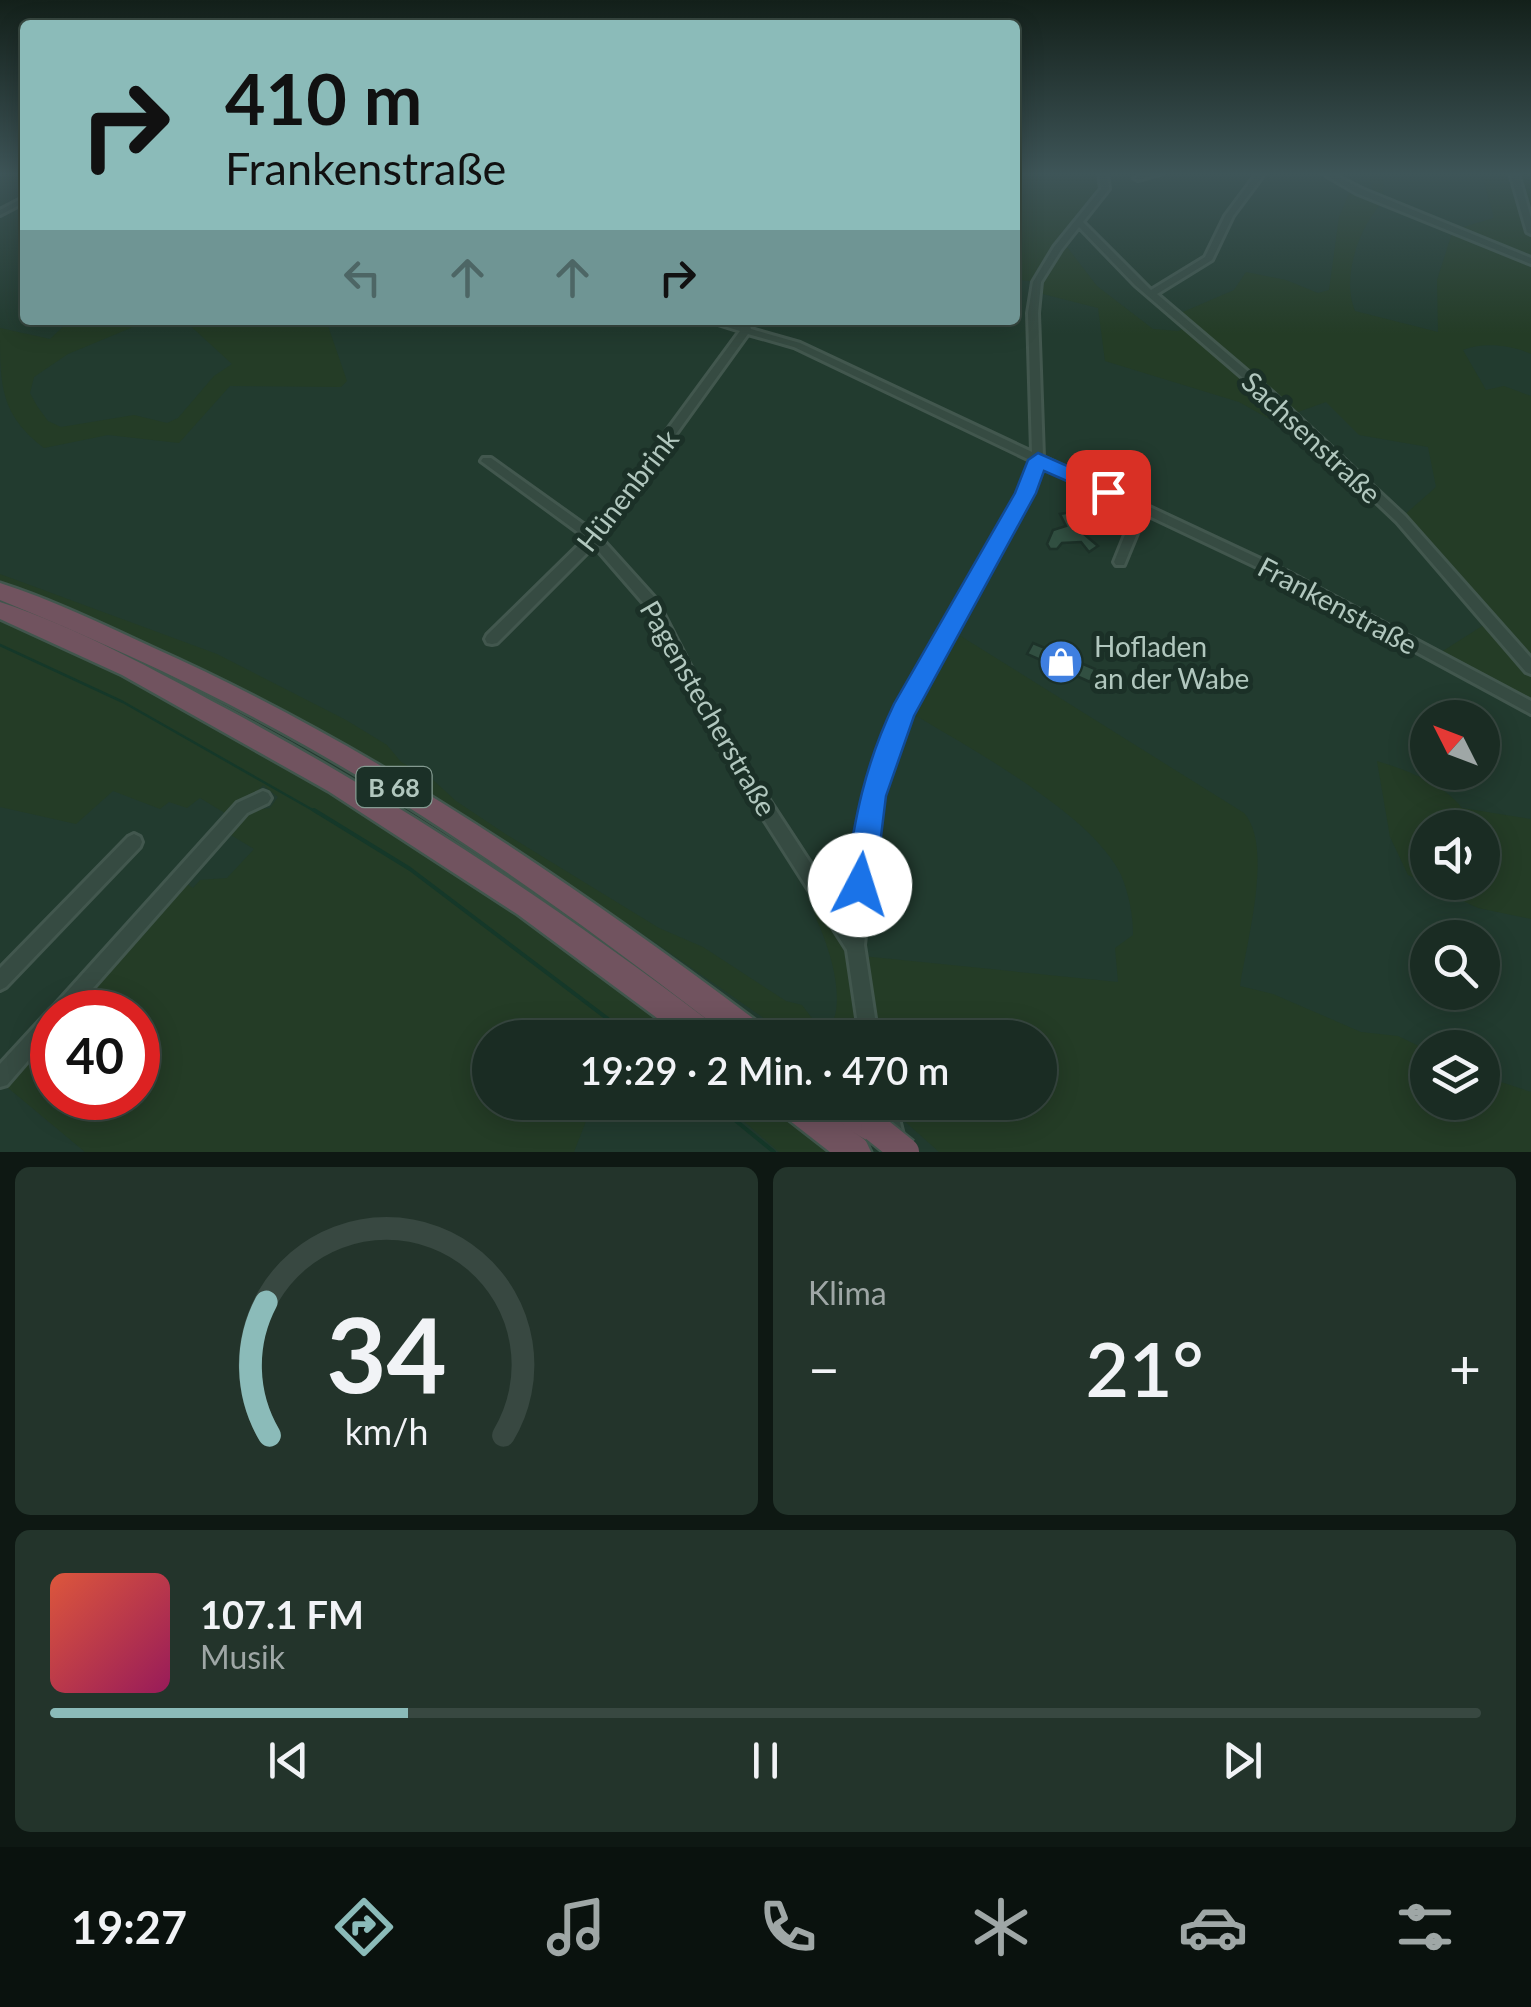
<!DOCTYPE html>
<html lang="de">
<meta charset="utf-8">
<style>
:root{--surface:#1a2c23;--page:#23342b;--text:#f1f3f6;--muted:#9fa7a6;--line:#384841;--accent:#8bbbb9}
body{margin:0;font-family:Lato,sans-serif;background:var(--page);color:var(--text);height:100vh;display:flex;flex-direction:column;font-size:38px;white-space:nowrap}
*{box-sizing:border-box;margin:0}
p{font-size:32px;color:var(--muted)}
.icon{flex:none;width:55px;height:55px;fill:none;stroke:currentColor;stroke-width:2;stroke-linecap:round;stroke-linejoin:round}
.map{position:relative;height:1152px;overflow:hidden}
.details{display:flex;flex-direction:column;gap:15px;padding:15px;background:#0e1813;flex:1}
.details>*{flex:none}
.hud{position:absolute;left:20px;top:20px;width:1000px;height:305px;border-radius:10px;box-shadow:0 5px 25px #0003,0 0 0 2px var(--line);background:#8bbbb9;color:#111;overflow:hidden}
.needle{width:65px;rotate:312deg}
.buttons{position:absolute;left:1410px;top:700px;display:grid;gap:20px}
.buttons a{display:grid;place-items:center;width:90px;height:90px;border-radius:50%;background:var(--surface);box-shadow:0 5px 25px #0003,0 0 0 2px var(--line);font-size:50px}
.speed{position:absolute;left:30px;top:990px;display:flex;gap:20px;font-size:50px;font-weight:700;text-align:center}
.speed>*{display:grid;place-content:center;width:130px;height:130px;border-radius:50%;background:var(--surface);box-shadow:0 5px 25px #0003,0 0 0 2px var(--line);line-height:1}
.speed .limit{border:15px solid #d22;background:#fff;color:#111}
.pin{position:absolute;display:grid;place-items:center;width:85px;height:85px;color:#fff;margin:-42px;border-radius:20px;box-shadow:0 5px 15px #0006}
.me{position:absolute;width:110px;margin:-55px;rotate:5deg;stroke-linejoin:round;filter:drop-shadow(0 0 8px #0008)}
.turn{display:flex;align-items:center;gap:35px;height:210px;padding:0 40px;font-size:45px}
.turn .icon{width:130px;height:130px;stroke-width:2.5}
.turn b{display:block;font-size:70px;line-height:85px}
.lanes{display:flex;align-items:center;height:95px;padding:0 40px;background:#0003;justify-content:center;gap:50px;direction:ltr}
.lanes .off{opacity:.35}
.big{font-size:75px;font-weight:600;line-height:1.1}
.details .widget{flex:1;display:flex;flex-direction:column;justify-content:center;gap:15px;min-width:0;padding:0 35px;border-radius:15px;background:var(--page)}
.details .dial{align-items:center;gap:0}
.dial svg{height:260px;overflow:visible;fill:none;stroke:var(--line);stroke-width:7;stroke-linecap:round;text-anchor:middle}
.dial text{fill:var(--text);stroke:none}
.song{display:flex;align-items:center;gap:30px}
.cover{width:120px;height:120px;border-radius:15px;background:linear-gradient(135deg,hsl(10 70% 55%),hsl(330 70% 35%))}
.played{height:10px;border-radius:5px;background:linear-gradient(90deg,var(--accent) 25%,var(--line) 25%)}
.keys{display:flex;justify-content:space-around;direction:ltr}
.heat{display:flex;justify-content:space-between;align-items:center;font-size:55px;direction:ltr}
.details .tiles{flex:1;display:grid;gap:15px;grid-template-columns:1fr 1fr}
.widget:last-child{grid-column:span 2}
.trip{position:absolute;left:472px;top:1020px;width:585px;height:100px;border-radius:50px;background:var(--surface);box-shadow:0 5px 25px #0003,0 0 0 2px var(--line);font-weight:600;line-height:100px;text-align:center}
.dock{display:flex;height:160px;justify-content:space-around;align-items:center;background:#0a120e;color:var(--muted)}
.dock .icon{width:70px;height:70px}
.dock .current{color:var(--accent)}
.dock b{font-size:45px;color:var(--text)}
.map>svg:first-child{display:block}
.green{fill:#243c26;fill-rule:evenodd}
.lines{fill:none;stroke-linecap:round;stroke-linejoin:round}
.stream-far1{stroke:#153829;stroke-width:2.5}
.stream{stroke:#153829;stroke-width:4}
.building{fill:#314f41;stroke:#1d3229;stroke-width:2.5}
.minor-casing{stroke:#42574e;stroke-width:6}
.highway-casing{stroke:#41564d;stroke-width:5}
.minor{fill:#364b42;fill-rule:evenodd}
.highway{fill:#71535f;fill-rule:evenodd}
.highway-bridge-casing{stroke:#41564d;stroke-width:32;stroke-linecap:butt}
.highway-bridge{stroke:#71535f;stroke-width:28}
.route{fill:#1a73e8;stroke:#114b97;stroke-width:2.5}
.labels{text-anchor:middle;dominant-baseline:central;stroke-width:10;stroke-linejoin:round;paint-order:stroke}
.shield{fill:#1b3027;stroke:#849a91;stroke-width:2.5}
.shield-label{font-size:25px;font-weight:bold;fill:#b1c7be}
.street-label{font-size:28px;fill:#b1c7be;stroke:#1b3027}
.poi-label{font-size:28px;fill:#b1c7be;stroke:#1b3027;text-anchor:start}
</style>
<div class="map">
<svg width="1531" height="1152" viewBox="0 0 1531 1152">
<rect width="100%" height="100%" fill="#223b2f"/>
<g class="green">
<path d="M1015,173H1103L1105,189L1061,245L1067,247L1097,286L1153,329L1178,331L1189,326L1176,315L1234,290L1246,272L1286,280L1318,293L1329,290L1339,217L1352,187L1367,194L1373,191L1368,173H1383L1384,201C1359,225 1341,278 1355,311L1438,332L1437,280L1453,230L1494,218L1482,175L1468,173H1531V354C1511,345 1484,342 1463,350L1486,390L1504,386L1531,396V660L1402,517L1436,487L1428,447L1359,435L1326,402L1273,421L1239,402L1105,361L1098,308L1035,292L1036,282L1015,279L1017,265L1022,260L1018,253L1022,228L1015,225Z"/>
<path d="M70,320H150L68,354L34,377L30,393L37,406L48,421L61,427L134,415L167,423L178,418L214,376L232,364L184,320H271L276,326L287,320H326L347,381L341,387L230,386L179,443L108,435L44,448C0,414 0,386 0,328L50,339Z"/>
<path d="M0,574L217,654L346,720L387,745L401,762L431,778L456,801L507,835L659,928L703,947L786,1001L802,1005L824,1034C848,1014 833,961 823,935C818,920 810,913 815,897C858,951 845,975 858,1037H791L631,926L298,723L182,661L0,581Z"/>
<path d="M0,619C136,679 269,747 395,827C497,892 593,968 692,1037H649L626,1018L618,1037L490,1038V1102L593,1103L574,1152H85L1,1082L52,1027V1098H138V1012H66L184,882L193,888L200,880L227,878L254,849L226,832L247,811L270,808L278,797L263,785L233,818L200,798L187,808L169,802L160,809L113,791L76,824L0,807Z"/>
<path d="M1490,621L1531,667V709L1435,656Z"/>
<path d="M951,630L1244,813C1274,846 1246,944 1240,986L1273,994L1361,1032L1398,1036L1427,1050L1428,1102H1482L1483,1076L1531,1092V1152H939L891,1109L889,1103L1040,1102V1038L874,1037L862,956L1118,982L1115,948L1133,935C1133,915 1129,894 1121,875C1093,814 966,746 908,711Z"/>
<path d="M1377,761C1406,770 1443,783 1462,808L1531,819V919L1478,908L1408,875L1390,837ZM1428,828H1482V882H1428Z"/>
<path d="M723,1103H778L841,1152H779Z"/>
</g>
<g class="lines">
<path class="stream-far1" d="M0,645L123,702L318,813"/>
<g class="stream">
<path d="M314,810L410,869L633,1038"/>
<path d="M713,1102L774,1152"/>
</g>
</g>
<g class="building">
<path d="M1077,511L1091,522L1078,529L1098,546L1089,552L1081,542L1062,543L1057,549H1050L1047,544L1053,530L1066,526L1060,514Z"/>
<path d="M1033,643L1095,669L1090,682L1027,654Z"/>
</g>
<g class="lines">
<defs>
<g id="minor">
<path d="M1099,173H1107L1109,189L1083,222L1151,290L1205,257L1225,216L1257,173H1265L1233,216L1212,260L1157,294L1272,392L1405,516L1531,658V674L1526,672L1397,522L1264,396L1135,285L1079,227L1061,250L1041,282L1038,313L1043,457L1286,571L1531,701V714L1278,577L1145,514L1124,565H1116L1114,562L1135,510L1042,465L1031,493L909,714L880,795L864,945L878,1038H860L847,950L714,741L646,606L594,546L497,643L492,644L487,643L485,639L487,635L586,538L481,461L483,458H491L593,531L740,331L705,320C721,320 736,326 750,326L751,329L800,343L1032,452L1028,313L1033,282L1054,247L1101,189ZM748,334L794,347L1032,461L1019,493L896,712L864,795L849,922L724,731L656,599L601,538Z"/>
<path d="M1150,173H1163L1138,180L1134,178Z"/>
<path d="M1322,173H1331L1362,189L1531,258V264L1356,193Z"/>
<path d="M1510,173H1518L1531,218V234L1527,232Z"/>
<path d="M25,197V202L0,215V210Z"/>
<path d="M263,791L268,793L271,798L268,803L247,813L72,1012H52V1033L7,1085L0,1087V1064L46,1014L51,1011L54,1006L237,803Z"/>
<path d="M134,834L140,837L142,842L140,847L6,987L0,990V968L128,837Z"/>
<path d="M876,1102H895L904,1139L901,1146L894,1149L887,1146Z"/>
</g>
<g id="highway">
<path d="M0,583C53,600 104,625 154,648C375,747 573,883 766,1028L770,1038H731C588,927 440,819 281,732C190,682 96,639 0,600Z"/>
<path d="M0,602C79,628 154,670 227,709C400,802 562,909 718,1028L722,1038H684L517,914L328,791L122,675L0,619Z"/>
<path d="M776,1102H816L866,1141L871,1152H830L780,1113Z"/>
<path d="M826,1102C853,1102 879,1099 891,1128L886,1139L875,1144C857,1136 833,1121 826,1102Z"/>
</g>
</defs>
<use href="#minor" class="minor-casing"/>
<use href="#highway" class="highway-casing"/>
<use href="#minor" class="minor"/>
<use href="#highway" class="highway"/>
<defs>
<path id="highway-bridge" d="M875,1128L905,1152"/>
</defs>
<use href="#highway-bridge" class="highway-bridge-casing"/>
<use href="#highway-bridge" class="highway-bridge"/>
</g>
<linearGradient id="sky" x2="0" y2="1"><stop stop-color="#13201a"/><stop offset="0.52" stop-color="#3e5558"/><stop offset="1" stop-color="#3e5558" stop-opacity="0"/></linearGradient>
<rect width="1531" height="334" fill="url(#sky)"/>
<path class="route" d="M1038,453L1115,487L1118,492L1108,499L1044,471L1036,493L914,716L886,796L875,885L871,896L860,900L850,896L845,885C855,817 864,767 894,704L1015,493L1028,460Z"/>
<defs>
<symbol id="shop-disc" viewBox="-11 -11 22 22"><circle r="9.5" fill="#3f7fe0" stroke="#1b3027"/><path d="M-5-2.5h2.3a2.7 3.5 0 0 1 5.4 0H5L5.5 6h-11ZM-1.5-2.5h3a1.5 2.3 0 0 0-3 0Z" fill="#fff"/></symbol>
</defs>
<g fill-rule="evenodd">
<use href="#shop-disc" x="1036" y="637" width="50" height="50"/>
</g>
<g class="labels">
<rect class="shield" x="356.5" y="767" width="75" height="40" rx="8"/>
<g class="shield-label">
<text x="394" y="787">B 68</text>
</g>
<g class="street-label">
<text transform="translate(1312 437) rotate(43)">Sachsenstraße</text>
<text transform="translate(627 490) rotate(-52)">Hünenbrink</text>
<text transform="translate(1338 605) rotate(28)">Frankenstraße</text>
<text transform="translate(709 708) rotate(60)">Pagenstecherstraße</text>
</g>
<g class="poi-label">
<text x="1094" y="646">Hofladen<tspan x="1094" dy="32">an der Wabe</tspan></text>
</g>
</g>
</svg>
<div class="buttons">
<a><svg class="needle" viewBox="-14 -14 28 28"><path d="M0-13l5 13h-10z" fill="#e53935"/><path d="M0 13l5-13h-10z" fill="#9fa7a6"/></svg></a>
<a><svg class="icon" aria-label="sound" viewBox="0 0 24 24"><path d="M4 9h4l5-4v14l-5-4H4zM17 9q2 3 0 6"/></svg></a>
<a><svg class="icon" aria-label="search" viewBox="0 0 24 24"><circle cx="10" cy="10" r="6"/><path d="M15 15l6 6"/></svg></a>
<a><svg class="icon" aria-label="layers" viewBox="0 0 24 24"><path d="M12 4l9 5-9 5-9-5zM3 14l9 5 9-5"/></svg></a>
</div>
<div class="speed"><div class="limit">40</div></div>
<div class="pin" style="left:1108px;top:492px;background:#d93025"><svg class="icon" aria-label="arrive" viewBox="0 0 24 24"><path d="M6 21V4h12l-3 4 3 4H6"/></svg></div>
<svg class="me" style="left:860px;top:885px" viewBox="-20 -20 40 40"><circle r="19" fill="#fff"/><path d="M0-13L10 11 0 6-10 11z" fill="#1a73e8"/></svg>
<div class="trip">19:29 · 2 Min. · 470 m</div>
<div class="hud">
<div class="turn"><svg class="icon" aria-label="right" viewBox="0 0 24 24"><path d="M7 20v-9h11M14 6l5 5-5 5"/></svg><div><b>410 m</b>Frankenstraße</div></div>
<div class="lanes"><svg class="icon off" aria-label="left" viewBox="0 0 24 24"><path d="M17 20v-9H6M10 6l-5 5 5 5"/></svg><svg class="icon off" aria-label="ahead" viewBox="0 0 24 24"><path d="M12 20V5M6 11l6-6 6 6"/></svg><svg class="icon off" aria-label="ahead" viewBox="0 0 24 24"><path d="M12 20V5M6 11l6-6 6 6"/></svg><svg class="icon" aria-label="right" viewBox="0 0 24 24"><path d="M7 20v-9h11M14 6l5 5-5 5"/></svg></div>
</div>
</div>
<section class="details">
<div class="tiles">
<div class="widget dial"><svg viewBox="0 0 100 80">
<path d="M14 69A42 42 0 1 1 86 69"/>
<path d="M14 69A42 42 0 0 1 13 28" stroke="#8bbbb9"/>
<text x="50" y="56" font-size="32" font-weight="700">34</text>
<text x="50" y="72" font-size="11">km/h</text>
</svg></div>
<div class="widget"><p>Klima</p>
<div class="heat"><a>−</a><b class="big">21°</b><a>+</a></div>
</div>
<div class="widget">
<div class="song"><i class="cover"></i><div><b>107.1 FM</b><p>Musik</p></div></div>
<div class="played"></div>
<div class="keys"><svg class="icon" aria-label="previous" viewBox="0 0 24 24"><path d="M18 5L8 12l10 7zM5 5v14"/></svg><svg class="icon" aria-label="pause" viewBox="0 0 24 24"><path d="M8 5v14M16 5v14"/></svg><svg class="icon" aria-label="next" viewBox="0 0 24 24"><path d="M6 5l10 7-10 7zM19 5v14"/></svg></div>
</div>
</div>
</section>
<nav class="dock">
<b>19:27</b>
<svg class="icon current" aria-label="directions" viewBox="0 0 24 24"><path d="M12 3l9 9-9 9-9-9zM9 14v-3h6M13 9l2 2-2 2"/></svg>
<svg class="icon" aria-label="music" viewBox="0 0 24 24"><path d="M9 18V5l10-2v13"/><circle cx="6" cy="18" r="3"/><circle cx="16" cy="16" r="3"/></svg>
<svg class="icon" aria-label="phone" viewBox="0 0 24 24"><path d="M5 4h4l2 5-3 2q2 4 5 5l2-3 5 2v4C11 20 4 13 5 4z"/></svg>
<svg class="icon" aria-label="climate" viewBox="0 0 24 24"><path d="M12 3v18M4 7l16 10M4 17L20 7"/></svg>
<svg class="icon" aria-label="car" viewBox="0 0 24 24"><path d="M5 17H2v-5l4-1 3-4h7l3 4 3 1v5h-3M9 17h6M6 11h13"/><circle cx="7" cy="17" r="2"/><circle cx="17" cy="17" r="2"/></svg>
<svg class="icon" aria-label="filters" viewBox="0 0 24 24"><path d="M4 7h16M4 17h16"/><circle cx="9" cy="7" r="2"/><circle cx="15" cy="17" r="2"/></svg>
</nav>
